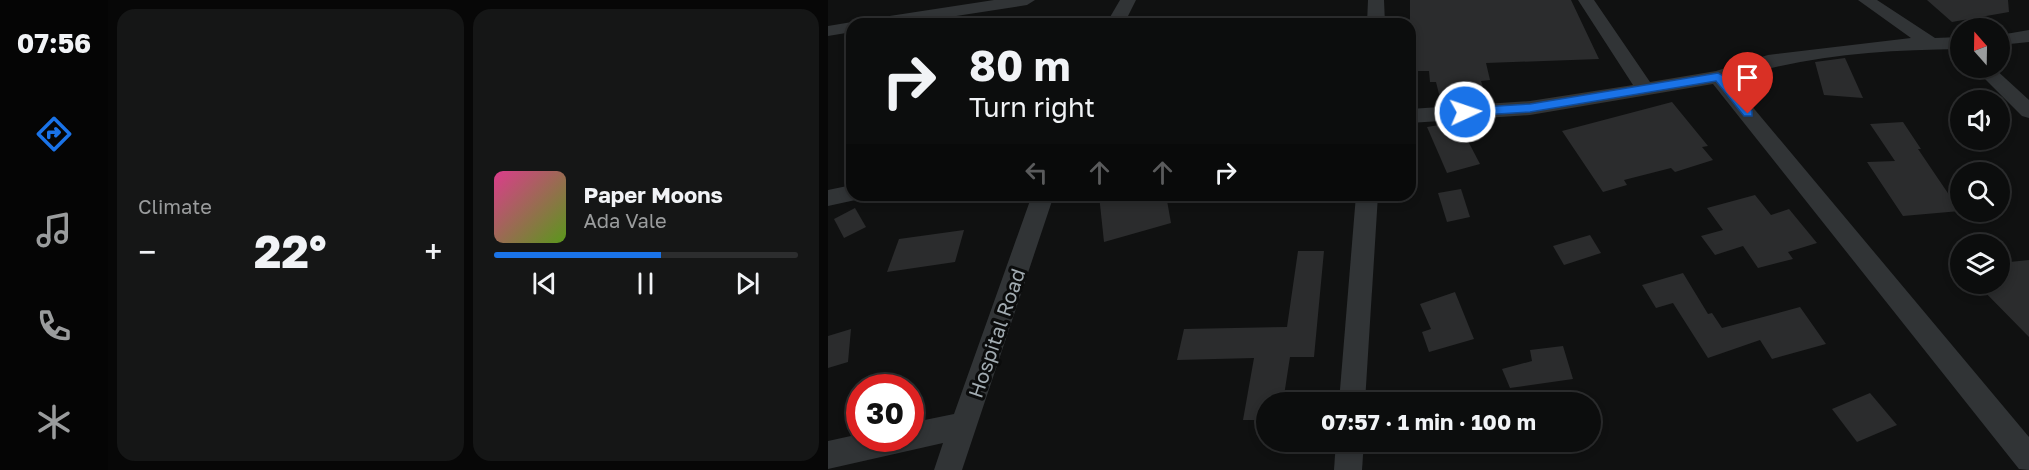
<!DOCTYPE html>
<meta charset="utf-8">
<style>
:root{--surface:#0c0d0d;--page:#151616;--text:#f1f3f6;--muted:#9a9c9d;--line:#2c2d2e;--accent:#1a73e8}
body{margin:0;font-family:"Golos Text",sans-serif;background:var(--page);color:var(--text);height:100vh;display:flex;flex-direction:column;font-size:22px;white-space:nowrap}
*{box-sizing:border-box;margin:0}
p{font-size:20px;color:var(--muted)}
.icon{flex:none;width:33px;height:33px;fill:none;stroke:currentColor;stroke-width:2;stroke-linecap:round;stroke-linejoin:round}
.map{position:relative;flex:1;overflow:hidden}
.side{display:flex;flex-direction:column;gap:9px;padding:9px;background:#070707;width:720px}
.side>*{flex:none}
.guide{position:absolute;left:18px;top:18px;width:570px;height:183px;border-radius:18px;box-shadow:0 3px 9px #0003,0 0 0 2px var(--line);background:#0c0d0d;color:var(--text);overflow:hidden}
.needle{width:39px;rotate:340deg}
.buttons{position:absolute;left:1122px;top:18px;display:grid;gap:12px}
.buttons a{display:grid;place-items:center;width:60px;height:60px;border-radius:50%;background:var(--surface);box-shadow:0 3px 9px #0003,0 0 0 2px var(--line);font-size:30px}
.speed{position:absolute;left:18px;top:374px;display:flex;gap:12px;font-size:30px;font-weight:700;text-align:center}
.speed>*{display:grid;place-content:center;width:78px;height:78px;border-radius:50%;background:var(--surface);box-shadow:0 3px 9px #0003,0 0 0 2px var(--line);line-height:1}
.speed .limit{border:9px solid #d22;background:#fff;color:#111}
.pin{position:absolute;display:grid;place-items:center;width:51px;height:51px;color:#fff;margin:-62px -26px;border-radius:50% 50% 50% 0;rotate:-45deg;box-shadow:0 0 6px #0007}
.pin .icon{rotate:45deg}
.me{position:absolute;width:66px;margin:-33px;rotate:87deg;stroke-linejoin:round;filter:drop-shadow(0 0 4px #0008)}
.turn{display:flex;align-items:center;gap:21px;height:126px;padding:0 24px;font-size:27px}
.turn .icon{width:78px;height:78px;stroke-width:2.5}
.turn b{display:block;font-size:42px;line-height:51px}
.lanes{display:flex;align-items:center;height:57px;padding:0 24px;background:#0003;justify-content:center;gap:30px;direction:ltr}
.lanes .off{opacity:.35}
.big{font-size:45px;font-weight:700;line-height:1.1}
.side .tile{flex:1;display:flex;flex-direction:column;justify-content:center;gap:9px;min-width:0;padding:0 21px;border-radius:18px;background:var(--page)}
.song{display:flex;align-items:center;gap:18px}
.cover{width:72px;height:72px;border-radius:9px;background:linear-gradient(135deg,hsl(330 70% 55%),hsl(90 70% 35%))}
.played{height:6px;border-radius:3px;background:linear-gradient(90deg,var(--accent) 55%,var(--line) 55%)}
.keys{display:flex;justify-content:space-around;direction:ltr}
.heat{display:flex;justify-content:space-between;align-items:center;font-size:33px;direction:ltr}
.side .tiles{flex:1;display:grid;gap:9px;grid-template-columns:repeat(2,1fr)}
.trip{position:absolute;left:428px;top:392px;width:345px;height:60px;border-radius:30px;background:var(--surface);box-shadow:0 3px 9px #0003,0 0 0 2px var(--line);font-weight:700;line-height:60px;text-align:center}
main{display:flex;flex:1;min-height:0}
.tab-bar{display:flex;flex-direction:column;width:108px;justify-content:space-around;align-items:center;background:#050505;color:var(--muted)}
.tab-bar .icon{width:42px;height:42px}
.tab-bar .active{color:var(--accent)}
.tab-bar b{font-size:27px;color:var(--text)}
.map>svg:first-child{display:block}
.building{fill:#2b2c2d}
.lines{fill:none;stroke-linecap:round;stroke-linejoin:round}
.street{fill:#313436;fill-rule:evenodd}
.route{fill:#1a73e8;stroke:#114b97;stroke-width:1.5}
.labels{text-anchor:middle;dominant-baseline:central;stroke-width:6;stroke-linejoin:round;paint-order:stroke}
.street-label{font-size:20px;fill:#a2acb2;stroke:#0b0c0c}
</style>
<main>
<nav class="tab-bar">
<b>07:56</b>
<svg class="icon active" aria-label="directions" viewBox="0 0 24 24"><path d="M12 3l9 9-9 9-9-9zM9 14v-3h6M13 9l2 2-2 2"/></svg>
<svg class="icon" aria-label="music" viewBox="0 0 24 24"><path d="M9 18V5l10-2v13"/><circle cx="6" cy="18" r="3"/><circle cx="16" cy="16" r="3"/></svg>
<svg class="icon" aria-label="phone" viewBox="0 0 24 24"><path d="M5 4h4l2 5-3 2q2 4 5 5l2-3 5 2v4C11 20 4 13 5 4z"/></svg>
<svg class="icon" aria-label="climate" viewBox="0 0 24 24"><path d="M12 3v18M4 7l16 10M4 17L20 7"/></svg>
</nav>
<section class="side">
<div class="tiles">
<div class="tile"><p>Climate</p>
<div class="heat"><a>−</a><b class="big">22°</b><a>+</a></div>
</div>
<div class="tile">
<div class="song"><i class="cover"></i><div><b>Paper Moons</b><p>Ada Vale</p></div></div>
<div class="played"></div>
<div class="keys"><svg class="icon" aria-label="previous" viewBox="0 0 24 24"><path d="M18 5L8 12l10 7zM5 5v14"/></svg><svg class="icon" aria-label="pause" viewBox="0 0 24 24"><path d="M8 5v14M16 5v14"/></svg><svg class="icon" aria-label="next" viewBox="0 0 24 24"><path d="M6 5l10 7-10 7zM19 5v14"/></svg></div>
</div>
</div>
</section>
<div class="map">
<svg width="1201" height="470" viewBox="0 0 1201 470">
<rect width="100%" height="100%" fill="#101111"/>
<g class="building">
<path d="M582,0H743L771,59L658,63L662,80L653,81L657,93L612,98L608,82H602L601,71H582Z"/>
<path d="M1099,0H1180L1181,12L1124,22Z"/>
<path d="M1017,58L1035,98L996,95L987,62Z"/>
<path d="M844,102L880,146L874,147L885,160L847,172L843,168L796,180L799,185L775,192L734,131Z"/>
<path d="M630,122L652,164L619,173L599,127Z"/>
<path d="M1075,122L1093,149H1090L1132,211L1075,216L1039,162L1067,161L1042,124Z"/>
<path d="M633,189L642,217L619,222L610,193Z"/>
<path d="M271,195H338L343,223L276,242Z"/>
<path d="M927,195L943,215L961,209L989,243L960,252L965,259L930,268L915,246L887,255L873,236L895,230L879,208Z"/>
<path d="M27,208L38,227L16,238L6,219Z"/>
<path d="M136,230L127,262L59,272L71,239Z"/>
<path d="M762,235L773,253L736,265L725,246Z"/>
<path d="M470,251H496L486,357H462L455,402H438V420H415L426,358L349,360L356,329L459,327Z"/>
<path d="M1201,260V337L1149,284H1172V263Z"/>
<path d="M855,273L880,314L884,313L894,328L972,307L998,344L944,359L932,340L880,358L845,303L828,308L814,285Z"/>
<path d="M627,292L646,339L601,352L594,332L603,329L592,304Z"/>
<path d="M23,329L20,362L0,368V336Z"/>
<path d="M735,346L745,379L682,388L674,369L704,361L702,350Z"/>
<path d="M1042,393L1069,425L1029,442L1004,409Z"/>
</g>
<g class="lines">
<g class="street">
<path d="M166,0H207L199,5L76,24H33L42,19Z"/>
<path d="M292,0H308L296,24H278Z"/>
<path d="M540,0H556L557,24H539Z"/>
<path d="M750,0H766L822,82L888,71L940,55L1083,38L1030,0H1049L1107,38L1132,37V49C1054,50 976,55 902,80L1201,437V470L1191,469L885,84L702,115L582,123V109L702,101L805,85Z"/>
<path d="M24,22L31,24H24V32L0,36V26Z"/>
<path d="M1201,30V42L1172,45V35Z"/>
<path d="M1146,68H1166L1201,100V118L1194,116Z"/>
<path d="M24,185V195H34L32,199L0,206V190Z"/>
<path d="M204,195H226L134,470H106L115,443L0,469V441L32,434V438H82V423L126,414Z"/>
<path d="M528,195H550L537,402H511Z"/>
<path d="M508,441H536L534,470H506Z"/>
</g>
</g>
<path class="route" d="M890,73L894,75L924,111V116H916L888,81L702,112L637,116L631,112L637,108L702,104Z"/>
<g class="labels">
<g class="street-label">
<text transform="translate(168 333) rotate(-71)">Hospital Road</text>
</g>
</g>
</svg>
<div class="buttons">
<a><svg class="needle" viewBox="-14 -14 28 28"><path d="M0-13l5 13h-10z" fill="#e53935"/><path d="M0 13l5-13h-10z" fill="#9a9c9d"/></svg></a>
<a><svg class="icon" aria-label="sound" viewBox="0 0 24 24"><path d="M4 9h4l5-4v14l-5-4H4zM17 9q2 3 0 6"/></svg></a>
<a><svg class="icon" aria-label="search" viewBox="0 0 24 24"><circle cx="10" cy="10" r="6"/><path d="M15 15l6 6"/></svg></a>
<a><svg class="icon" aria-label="layers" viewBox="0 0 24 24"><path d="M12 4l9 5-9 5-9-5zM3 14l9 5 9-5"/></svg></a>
</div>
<div class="speed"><div class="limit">30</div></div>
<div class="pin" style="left:920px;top:114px;background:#d93025"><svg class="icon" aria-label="arrive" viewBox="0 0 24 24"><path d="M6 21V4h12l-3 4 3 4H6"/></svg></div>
<svg class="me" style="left:637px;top:112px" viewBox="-20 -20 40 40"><circle r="17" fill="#1a73e8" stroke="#fff" stroke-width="3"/><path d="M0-11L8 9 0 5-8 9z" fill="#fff"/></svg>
<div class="trip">07:57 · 1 min · 100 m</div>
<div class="guide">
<div class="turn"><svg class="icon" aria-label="right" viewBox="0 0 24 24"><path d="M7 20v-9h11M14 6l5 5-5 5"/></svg><div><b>80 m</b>Turn right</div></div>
<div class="lanes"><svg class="icon off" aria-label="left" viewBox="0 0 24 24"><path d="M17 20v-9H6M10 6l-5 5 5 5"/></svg><svg class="icon off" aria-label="ahead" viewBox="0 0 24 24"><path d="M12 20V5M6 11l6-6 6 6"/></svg><svg class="icon off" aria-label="ahead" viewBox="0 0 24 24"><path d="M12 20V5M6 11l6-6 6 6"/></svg><svg class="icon" aria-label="right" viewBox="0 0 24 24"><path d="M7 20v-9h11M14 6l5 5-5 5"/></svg></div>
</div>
</div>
</main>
